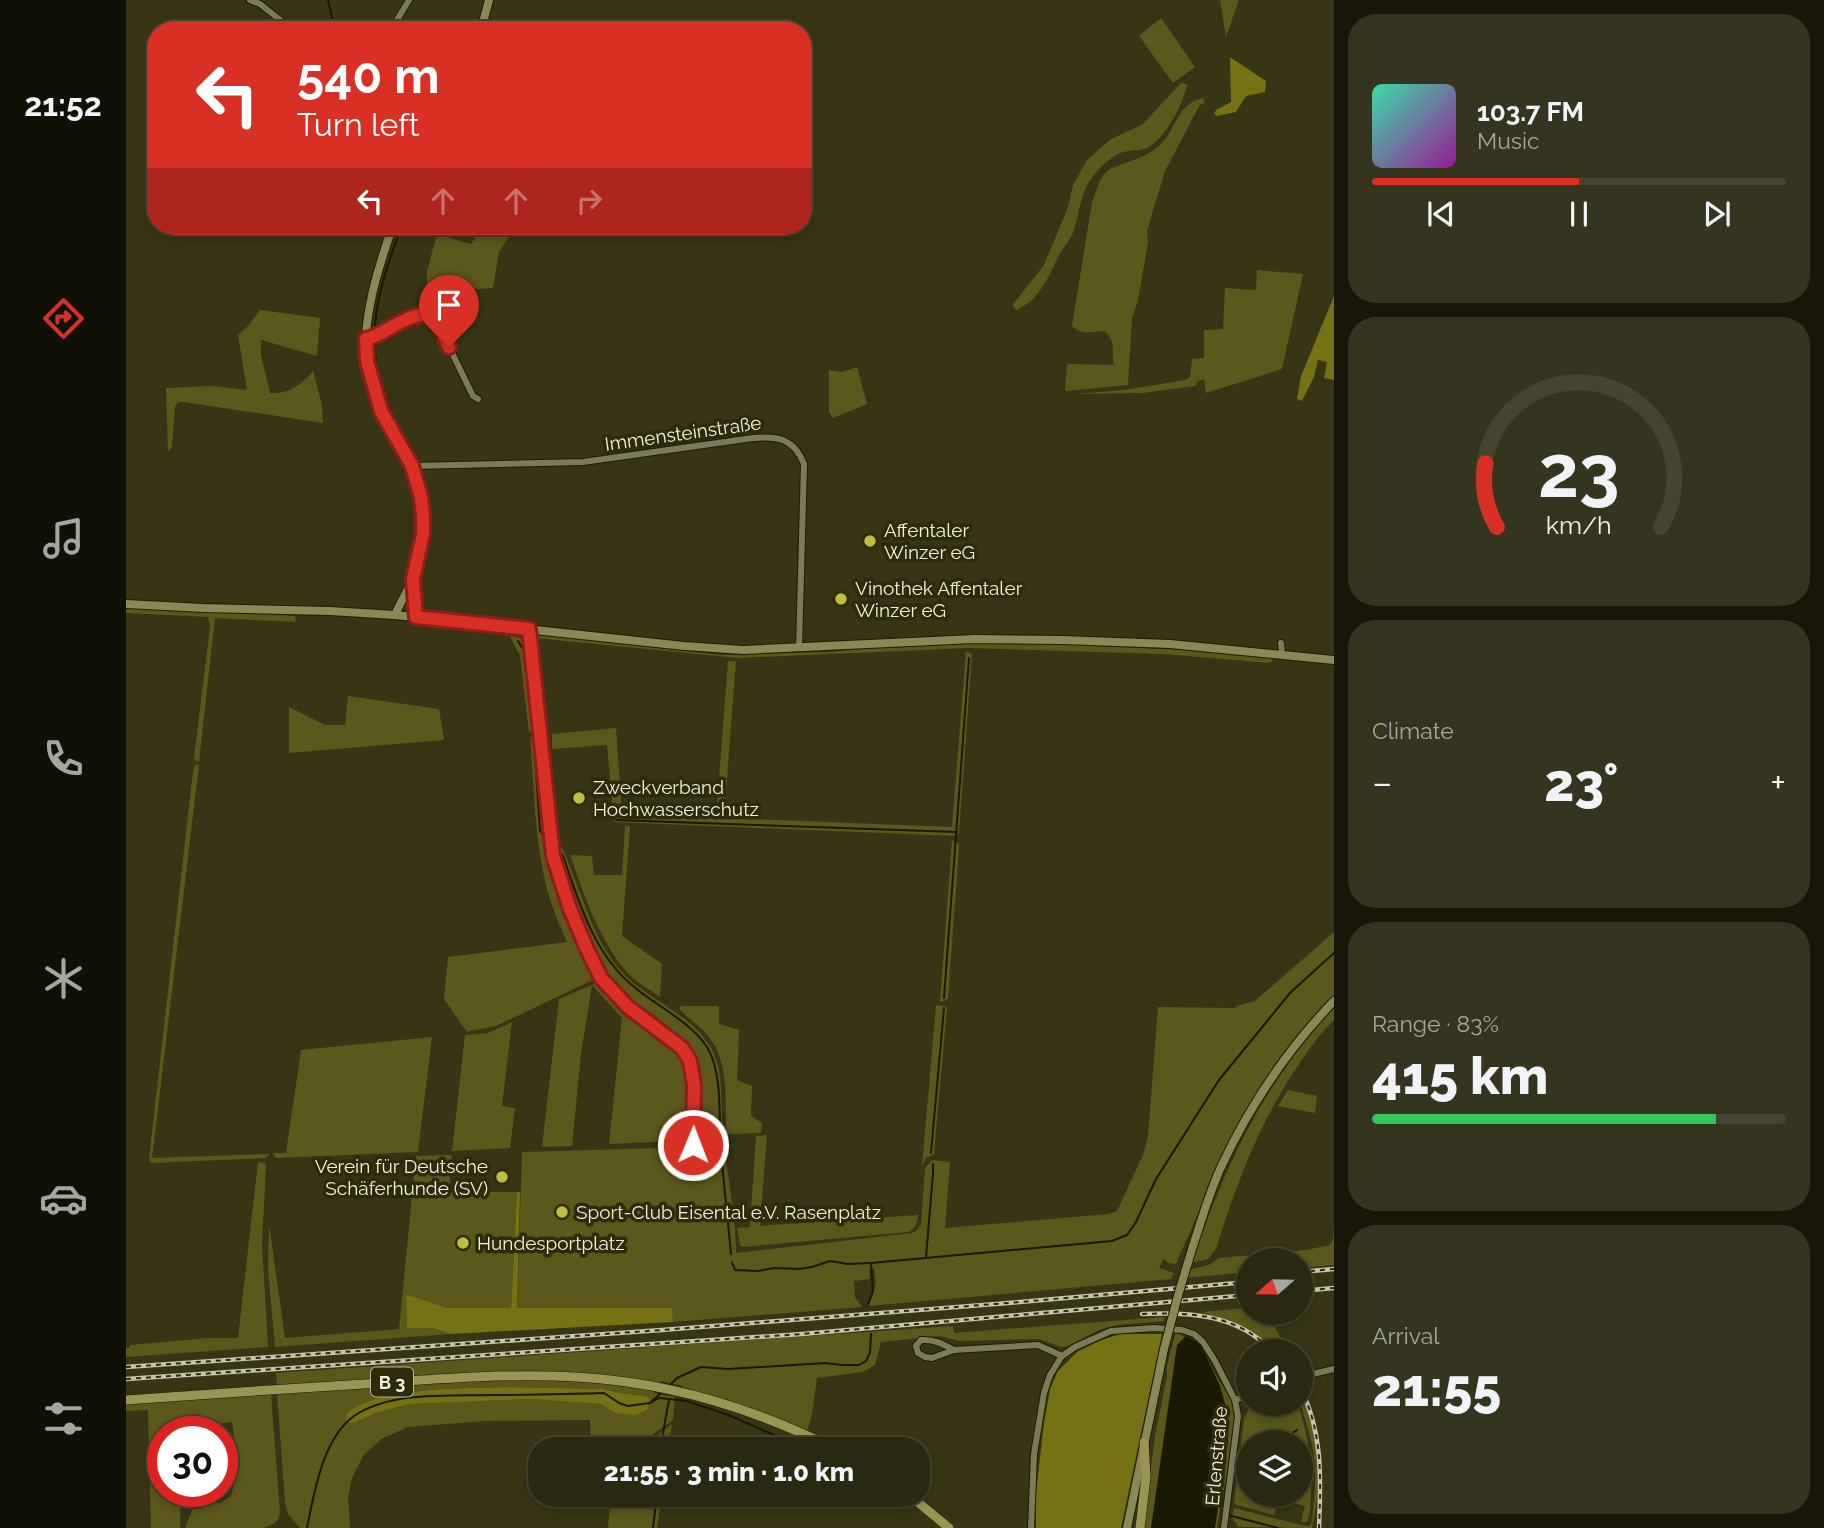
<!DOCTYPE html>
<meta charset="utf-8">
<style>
:root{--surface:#292810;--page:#35341e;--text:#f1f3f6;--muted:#a5a69f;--line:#454430;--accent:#d93025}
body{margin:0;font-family:Raleway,sans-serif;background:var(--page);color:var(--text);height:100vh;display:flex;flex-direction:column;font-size:26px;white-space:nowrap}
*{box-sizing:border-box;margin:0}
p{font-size:23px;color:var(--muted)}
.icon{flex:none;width:38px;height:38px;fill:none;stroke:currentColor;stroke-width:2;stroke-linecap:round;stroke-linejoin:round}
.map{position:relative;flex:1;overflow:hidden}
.panel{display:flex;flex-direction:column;gap:14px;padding:14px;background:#171609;width:490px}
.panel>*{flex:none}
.guide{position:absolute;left:21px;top:21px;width:665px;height:214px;border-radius:28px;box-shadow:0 4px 10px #0003,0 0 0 2px var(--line);background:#d93025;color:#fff;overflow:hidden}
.needle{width:46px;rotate:250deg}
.tools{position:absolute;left:1110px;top:1248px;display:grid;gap:14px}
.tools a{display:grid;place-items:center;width:77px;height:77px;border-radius:50%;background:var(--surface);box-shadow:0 4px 10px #0003,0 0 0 2px var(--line);font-size:35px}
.speed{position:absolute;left:21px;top:1416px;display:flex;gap:14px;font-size:35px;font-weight:700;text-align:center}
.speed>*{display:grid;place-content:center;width:91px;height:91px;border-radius:50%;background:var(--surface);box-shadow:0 4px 10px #0003,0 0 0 2px var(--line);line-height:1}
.speed .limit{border:10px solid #d22;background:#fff;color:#111}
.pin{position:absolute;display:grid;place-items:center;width:60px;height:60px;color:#fff;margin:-72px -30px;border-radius:50% 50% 50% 0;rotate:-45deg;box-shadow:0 0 7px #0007}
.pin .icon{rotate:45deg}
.me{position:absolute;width:77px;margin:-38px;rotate:1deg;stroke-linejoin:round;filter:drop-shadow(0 0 5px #0008)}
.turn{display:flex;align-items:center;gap:24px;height:147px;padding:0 35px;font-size:32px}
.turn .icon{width:91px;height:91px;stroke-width:2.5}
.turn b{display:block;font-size:49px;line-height:60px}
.lanes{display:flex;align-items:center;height:66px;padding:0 35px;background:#0003;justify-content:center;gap:35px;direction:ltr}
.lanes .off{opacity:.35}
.big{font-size:52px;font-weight:800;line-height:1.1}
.panel .tile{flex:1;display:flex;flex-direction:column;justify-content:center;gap:10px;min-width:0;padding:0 24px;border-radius:28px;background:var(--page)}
.panel .dial{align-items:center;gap:0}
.dial svg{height:182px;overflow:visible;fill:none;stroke:var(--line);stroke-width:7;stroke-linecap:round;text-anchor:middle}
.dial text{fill:var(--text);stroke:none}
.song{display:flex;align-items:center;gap:21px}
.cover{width:84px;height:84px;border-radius:10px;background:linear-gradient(135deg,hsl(160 70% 55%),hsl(300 70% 35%))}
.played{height:7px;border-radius:4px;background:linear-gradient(90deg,var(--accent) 50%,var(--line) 50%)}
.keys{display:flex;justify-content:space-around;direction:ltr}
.heat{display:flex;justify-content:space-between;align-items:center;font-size:38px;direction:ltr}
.charge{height:10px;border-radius:5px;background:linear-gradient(90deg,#34c759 83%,var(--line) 0)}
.trip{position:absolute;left:402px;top:1437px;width:402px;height:70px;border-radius:28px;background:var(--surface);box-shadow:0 4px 10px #0003,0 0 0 2px var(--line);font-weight:800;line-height:70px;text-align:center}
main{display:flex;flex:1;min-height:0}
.tabs{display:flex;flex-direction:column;width:126px;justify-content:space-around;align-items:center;background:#101006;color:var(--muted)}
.tabs .icon{width:49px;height:49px}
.tabs .selected{color:var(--accent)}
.tabs b{font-size:32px;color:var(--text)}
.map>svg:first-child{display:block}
.green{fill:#5b581b;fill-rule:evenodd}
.forest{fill:#767113}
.water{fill:#191800}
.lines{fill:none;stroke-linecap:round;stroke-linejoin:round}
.stream{stroke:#191800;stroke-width:2}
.street-casing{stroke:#1e1c00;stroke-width:8}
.secondary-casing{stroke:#1e1c00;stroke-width:10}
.primary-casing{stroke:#1e1c00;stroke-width:10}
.street{stroke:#7c7b59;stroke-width:6}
.secondary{stroke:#8a8856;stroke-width:8}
.primary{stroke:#999654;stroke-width:9}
.rail-casing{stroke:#c6c5b0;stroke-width:4.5}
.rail{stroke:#2d2b0b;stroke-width:2;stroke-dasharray:5;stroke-linecap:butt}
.secondary-bridge-casing{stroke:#1e1c00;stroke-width:10;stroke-linecap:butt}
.secondary-bridge{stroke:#8a8856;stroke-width:8}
.route-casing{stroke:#8d1f18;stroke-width:18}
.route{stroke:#d93025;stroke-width:12}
.poi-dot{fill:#c3bd3e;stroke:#2d2b0b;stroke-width:2.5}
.labels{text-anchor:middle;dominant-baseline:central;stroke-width:7;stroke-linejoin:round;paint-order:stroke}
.shield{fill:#2d2b0b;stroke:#b6b59f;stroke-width:2}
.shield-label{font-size:18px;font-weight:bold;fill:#f0f0de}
.street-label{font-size:19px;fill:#f0f0de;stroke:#2d2b0b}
.poi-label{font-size:19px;fill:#f0f0de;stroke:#2d2b0b;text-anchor:start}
</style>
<main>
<nav class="tabs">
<b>21:52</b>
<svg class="icon selected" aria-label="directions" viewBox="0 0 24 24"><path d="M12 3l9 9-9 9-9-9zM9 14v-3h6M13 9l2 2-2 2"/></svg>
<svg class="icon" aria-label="music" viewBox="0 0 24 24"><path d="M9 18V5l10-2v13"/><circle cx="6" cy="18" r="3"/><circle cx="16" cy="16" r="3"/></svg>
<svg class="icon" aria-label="phone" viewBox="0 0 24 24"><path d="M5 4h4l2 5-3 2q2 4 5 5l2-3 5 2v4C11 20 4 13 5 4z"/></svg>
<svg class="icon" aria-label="climate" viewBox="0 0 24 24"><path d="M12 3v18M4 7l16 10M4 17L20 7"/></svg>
<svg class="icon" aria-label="car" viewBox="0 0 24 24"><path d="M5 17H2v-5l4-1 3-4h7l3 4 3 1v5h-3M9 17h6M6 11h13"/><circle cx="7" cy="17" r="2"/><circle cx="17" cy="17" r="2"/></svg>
<svg class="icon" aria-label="filters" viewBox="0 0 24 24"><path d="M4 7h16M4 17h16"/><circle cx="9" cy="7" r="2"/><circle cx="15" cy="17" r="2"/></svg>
</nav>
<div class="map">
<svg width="1208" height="1528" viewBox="0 0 1208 1528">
<rect width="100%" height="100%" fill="#373515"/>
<g class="green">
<path d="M1094,0H1113L1100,37Z"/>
<path d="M1035,18L1069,67L1047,83L1013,36Z"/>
<path d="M1055,83L1061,84C1058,103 1040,137 1023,147C1016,151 1005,150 997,152C987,155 974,167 968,175C955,190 954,211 948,230C944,242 937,247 932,257C922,278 913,301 890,310L887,306L888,303L918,265L942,207L947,185L961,160L985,139L1016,125Z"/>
<path d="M1077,98L1079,103L1074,105L1070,112L1039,171L1021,231L1022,242L1020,254L1012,300L1006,318L1002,385L940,391L939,389L941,364L988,365C984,349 992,343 978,331C965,331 956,336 946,326L966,202C970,193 972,180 980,172C984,168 989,167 994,165C1011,159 1030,153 1041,137C1051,121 1056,102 1077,98Z"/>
<path d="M356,226H390L373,252L367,288L301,292V271L311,234L345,244Z"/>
<path d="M1131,270L1177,274L1156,369L1080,393L1078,379L1071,382L1069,386L1017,393L948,394L998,390L1059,380L1064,377L1066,359L1078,358V330L1097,329L1099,288L1130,290Z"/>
<path d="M134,310L194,318L191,356L135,340V355L144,393C161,395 177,384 187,371L196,405L197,423L58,402H52L49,407L46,447L42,452L40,388L87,386L121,390L112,335L123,325Z"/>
<path d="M731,367L741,404L707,418L703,412V370L716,372Z"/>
<path d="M0,608L169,616L170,622L89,618L73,762L70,761L68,758L84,627L82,617L0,613Z"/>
<path d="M383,634L396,639L402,652L411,727L409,731L403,732L394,656Z"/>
<path d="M410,634L595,655L702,652L809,643H911L1057,650L1146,657L1147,660L1144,663L1037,654L841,648L612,658L410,638L408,635Z"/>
<path d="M840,651L846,654L833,833L830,836L488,822L481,745L426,749V734L490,728L496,815L590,818L602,661H610L598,818L826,827Z"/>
<path d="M222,696L313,709L318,740L163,753V707L199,725H219Z"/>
<path d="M404,737H410L412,740L427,867L443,911L470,973L467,980L370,1026L341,1032L318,999L322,957L441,942C431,919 421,896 417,871C408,827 408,782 404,737Z"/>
<path d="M69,765H73L26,1158L144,1154L140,1158L25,1163L23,1159L67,771Z"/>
<path d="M499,826H504L496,936L536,964L534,997C523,989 509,982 500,971C472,938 458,895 444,855L466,856L468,875H496Z"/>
<path d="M826,840L832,843L833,847L822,998L820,1000L814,1002Z"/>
<path d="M436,848C455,888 465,938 496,972C522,1001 565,1013 585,1048C599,1073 594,1104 597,1131C600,1172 610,1213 610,1253L786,1233L791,1230L795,1224L799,1168L806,1160L824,1162L819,1228L983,1214L991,1211L1017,1155L1022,1137L1032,1007L1108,1008L1113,1005L1129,1001L1208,932V995C1138,1062 1101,1142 1065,1230C1060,1242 1055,1251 1050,1264L1042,1263L1038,1259L1033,1268L1048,1273L1045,1279L743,1306L750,1283L748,1269L743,1270L744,1279L728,1281L729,1297L736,1307L547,1322L545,1308H391L396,1152L570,1147C570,1115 576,1061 549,1039C528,1022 503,1009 486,988C456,949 440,897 428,849Z"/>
<path d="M473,982L477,983C485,993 493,1004 503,1012C523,1028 554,1040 562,1066C567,1082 566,1099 565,1115C564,1128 565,1137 551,1141L483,1144L496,1018L466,985L455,1054L446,1146L416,1147L433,999Z"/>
<path d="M810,1005L819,1006L821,1008L808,1154L800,1158L796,1166Z"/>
<path d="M556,1006H593V1024L613,1030L611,1080L626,1086L625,1116L636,1123L635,1133L602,1134L600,1131C599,1103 603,1068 587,1043C579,1030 566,1021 555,1011L553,1007Z"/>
<path d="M1208,1008V1020C1194,1034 1182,1050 1171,1067C1133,1123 1110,1185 1090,1249L1082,1259L1065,1263C1101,1163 1135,1087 1208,1008Z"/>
<path d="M386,1022L376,1106L389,1108L384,1148L326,1151L339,1035L362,1033Z"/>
<path d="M306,1037L292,1152L150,1158L147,1153H160L175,1050Z"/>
<path d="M1162,1090L1191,1096L1189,1113L1152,1106Z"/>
<path d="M641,1135L634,1226L792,1215C791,1223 790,1228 782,1232L617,1247L614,1245L611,1228L624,1227L630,1136Z"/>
<path d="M326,1155L323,1192H391L385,1308H321L280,1294L281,1327L306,1328L325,1334L149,1347L142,1269L143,1224L159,1338L273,1329L290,1156Z"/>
<path d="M132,1162L139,1163L140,1167L136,1244L142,1347L0,1357V1348H3L4,1345L82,1338H112Z"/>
<path d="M1208,1228V1265L1174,1268V1260H1122V1272L1060,1278L1063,1270L1083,1265L1093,1258L1180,1250L1204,1245L1207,1238Z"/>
<path d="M1122,1308V1312L1142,1313L1161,1351H1150C1128,1329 1104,1320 1075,1312Z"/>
<path d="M1038,1317V1321L991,1325L973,1330L942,1346L935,1347L913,1339L833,1341L813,1336L755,1342L749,1365L737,1372L691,1378L686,1415L681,1431L636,1412L557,1388V1386L535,1381L534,1383L497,1377H275L151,1385L150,1373L827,1326L828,1333Z"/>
<path d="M1050,1332L1072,1345L1106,1402C1113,1425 1095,1500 1091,1528H1017L1029,1436L1041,1376V1365Z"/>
<path d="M418,1380L481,1384L528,1391V1393L549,1397L547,1420L519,1440L511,1449H465L464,1420L359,1421L282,1427L255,1439L237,1456L226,1478L222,1497L224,1528H174L162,1514L159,1503L151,1393L339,1381ZM382,1387L477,1389L494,1393L519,1396L489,1413L475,1404L404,1399L283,1404L250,1413L225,1424L221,1413C252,1386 340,1389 382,1387Z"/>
<path d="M1174,1391C1193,1433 1197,1483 1186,1528L1112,1527L1106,1517L1108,1508L1179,1526H1183L1186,1522C1188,1499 1191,1474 1187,1450C1184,1430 1174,1411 1174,1391Z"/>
<path d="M145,1394L154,1513C153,1523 147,1524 138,1528H59L69,1503H94L105,1496L112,1467L106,1422L56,1428L55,1431L37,1432V1491H55L54,1528H25L22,1410L0,1411V1403Z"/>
<path d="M1125,1404H1162L1164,1407L1173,1408L1174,1411C1183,1439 1186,1466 1185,1494C1184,1504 1185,1513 1181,1522H1175L1179,1506L1153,1499L1148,1515L1108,1504L1118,1419ZM1122,1442H1174V1494H1122Z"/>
<path d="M546,1424L542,1449H514L517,1446Z"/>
<path d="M487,1495H536L531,1528H482L484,1504Z"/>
</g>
<g class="forest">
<path d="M1104,57L1140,81L1139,92L1120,96L1110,112L1091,116L1088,114L1090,110L1105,102Z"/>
<path d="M1208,296V380L1198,378L1201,362L1192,360L1188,377L1176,401L1171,399L1175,376Z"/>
<path d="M391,1192H394L391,1308H546L547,1322L325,1334L306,1328H281L280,1294L321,1308H385Z"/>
<path d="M994,1334H1036L995,1528H910V1493L918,1423L924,1389L932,1371L951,1352L973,1341Z"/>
<path d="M382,1387L477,1389L494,1393L519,1396L523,1399L521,1410L509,1415L489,1413L475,1404L404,1399L381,1400L283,1404L250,1413L225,1424L220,1420L221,1413C252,1386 340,1389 382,1387Z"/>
</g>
<path class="water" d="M1060,1336L1074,1344L1094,1386L1101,1411L1102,1441L1089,1528H1025L1051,1345Z"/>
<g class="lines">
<g class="stream">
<path d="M202,0L209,30"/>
<path d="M258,400C238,336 252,286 276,226"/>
<path d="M392,641L398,651L400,657L407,728"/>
<path d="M408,740L414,831L420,836"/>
<path d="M490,820L831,832"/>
<path d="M432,850L437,856C453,902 468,954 507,986C529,1005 565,1022 581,1047C598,1075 592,1121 595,1152C598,1186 602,1220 605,1254"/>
<path d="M818,998L843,658"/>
<path d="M805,1153L818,1008"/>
<path d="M800,1257L807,1173V1164"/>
<path d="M606,1262L609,1270L632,1271L648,1268L673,1269L686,1267L704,1261L722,1264L745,1263"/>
<path d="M742,1304L747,1291L745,1263L986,1241L1001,1235L1010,1222L1030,1179L1093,1080L1164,993L1208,953"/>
<path d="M544,1385L551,1378L575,1367L602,1369L699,1363L716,1365H733L740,1361L744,1353L745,1334"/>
<path d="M526,1401L535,1393"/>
<path d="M1155,1442L1158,1438L1171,1430"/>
<path d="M534,1449L543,1400"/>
<path d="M1115,1490H1122"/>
<path d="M1102,1515L1152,1528"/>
<path d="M181,1528C188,1493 197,1438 228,1416C265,1391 323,1396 365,1395C403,1395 441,1394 478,1393L493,1403L502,1406L524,1403L533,1398L561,1401L605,1416L679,1449"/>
<path d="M527,1528L531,1494"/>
</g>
<defs>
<g id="street">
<path d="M124,0L134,4L167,30"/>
<path d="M356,29L403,28L413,30"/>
<path d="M265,30L283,0"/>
<path d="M240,339C265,336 288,300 311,322L347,396L352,399"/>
<path d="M286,466L457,462L627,438C651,436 668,438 678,464L673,648"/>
<path d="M403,629L427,857L444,909L460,947L476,978L502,1007L556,1048L564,1061L568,1085L567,1145"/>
<path d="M1155,643L1156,654"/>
<path d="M828,1350C817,1344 808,1339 795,1340L790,1346L792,1353L799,1357L806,1358L828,1350L912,1345L936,1356"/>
<path d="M1174,1377L1208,1369"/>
<path d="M1109,1400L1122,1395"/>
<path d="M905,1528L908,1454L918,1393L924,1375L936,1356L949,1347L985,1331L1028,1328L1056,1330L1068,1334L1077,1342L1089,1361L1109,1400L1112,1416L1098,1528"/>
</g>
<g id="secondary">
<path d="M355,30L363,0"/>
<path d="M267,226C253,264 235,322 241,362C244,383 251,405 261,424C267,435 275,445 281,456C301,493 302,542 286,581C281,592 274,603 269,615"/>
<path d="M287,582L290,617"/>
<path d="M0,604L77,608L204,611L269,615L558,646L617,650L848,639L937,640L1044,644L1208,660"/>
<path d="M1067,1246C1076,1219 1084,1190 1096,1165C1125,1103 1160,1051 1208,1001"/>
<path d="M1001,1528L1038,1349"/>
</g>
<g id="primary">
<path d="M0,1400C79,1394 159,1389 238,1384C309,1379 379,1373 450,1377C541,1382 628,1408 709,1449"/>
<path d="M782,1494L823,1528"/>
<path d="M1014,1528L1020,1477L1018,1442"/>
</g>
</defs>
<use href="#street" class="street-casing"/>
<use href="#secondary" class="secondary-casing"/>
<use href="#primary" class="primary-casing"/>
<use href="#street" class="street"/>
<use href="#secondary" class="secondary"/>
<use href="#primary" class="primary"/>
<defs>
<g id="rail">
<path d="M1174,1272L1208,1269"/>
<path d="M1174,1291L1208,1288"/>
<path d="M1016,1314C1064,1312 1111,1314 1146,1351"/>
<path d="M0,1367L536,1330L894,1302L1122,1282"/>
<path d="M0,1379L676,1334L1122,1295"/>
<path d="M1174,1387C1197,1432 1195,1478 1193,1528"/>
</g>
</defs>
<use href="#rail" class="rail-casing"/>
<use href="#rail" class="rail"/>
<defs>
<path id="secondary-bridge" d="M1038,1349L1053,1292L1067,1246"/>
</defs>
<use href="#secondary-bridge" class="secondary-bridge-casing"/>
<use href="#secondary-bridge" class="secondary-bridge"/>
</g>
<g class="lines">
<defs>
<path id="route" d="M323,347C319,339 316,328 311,322C294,300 260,336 240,339L241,361L255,411L286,466L295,497L297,516V534L287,579L290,617L403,629L427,856L444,909L460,947L475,978L502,1007L556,1048L564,1061L568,1085L567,1145"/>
</defs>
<use href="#route" class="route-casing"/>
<use href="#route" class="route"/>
</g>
<g class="poi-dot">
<circle cx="744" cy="541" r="7"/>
<circle cx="715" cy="599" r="7"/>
<circle cx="453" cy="798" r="7"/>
<circle cx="376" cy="1177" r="7"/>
<circle cx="436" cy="1212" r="7"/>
<circle cx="337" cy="1243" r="7"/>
</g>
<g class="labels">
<rect class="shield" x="245" y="1367.5" width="42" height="29" rx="5"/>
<g class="shield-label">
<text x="266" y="1382">B 3</text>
</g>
<g class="street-label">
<text transform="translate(557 433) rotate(-8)">Immensteinstraße</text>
<text transform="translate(1090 1456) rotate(-85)">Erlenstraße</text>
</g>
<g class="poi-label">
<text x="758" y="530">Affentaler<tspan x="758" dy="22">Winzer eG</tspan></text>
<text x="729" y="588">Vinothek Affentaler<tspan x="729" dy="22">Winzer eG</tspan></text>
<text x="467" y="787">Zweckverband<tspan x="467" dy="22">Hochwasserschutz</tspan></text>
<text x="362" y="1166" text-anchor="end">Verein für Deutsche<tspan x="362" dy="22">Schäferhunde (SV)</tspan></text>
<text x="450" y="1212">Sport-Club Eisental e.V. Rasenplatz</text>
<text x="351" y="1243">Hundesportplatz</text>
</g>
</g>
</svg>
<div class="tools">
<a><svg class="needle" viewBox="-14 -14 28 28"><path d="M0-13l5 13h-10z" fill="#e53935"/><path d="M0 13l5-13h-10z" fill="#a5a69f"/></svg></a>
<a><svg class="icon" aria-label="sound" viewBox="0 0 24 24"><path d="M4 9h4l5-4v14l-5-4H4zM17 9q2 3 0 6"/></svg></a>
<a><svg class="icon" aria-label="layers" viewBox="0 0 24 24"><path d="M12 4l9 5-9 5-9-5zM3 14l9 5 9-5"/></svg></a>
</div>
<div class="speed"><div class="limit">30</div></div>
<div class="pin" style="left:323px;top:347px;background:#d93025"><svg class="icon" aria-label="arrive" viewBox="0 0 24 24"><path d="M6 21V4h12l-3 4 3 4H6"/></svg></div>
<svg class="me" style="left:567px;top:1145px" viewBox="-20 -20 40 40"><circle r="17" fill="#d93025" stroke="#fff" stroke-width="3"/><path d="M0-11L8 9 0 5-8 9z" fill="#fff"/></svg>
<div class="trip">21:55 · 3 min · 1.0 km</div>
<div class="guide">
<div class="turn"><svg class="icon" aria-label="left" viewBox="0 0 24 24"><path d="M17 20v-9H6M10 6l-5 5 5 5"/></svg><div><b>540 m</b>Turn left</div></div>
<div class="lanes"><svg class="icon" aria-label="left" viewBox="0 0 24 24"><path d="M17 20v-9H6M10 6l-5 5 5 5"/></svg><svg class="icon off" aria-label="ahead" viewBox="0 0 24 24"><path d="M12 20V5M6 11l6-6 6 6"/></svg><svg class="icon off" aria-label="ahead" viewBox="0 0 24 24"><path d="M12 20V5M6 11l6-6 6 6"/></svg><svg class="icon off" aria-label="right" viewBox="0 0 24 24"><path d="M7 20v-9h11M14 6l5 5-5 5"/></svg></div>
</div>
</div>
<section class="panel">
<div class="tile">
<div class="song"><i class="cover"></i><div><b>103.7 FM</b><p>Music</p></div></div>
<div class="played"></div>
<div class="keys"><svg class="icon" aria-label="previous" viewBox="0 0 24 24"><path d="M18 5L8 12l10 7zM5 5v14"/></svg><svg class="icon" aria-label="pause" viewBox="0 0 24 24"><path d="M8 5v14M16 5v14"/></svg><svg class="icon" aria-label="next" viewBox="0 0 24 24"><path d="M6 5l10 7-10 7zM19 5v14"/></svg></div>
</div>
<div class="tile dial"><svg viewBox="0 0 100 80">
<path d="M14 69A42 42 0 1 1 86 69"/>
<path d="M14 69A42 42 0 0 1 9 41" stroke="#d93025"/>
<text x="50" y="56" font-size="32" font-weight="700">23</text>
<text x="50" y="72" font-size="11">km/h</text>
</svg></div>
<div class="tile"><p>Climate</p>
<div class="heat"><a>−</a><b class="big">23°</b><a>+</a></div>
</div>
<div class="tile"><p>Range · 83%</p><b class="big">415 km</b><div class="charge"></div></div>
<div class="tile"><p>Arrival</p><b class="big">21:55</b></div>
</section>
</main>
